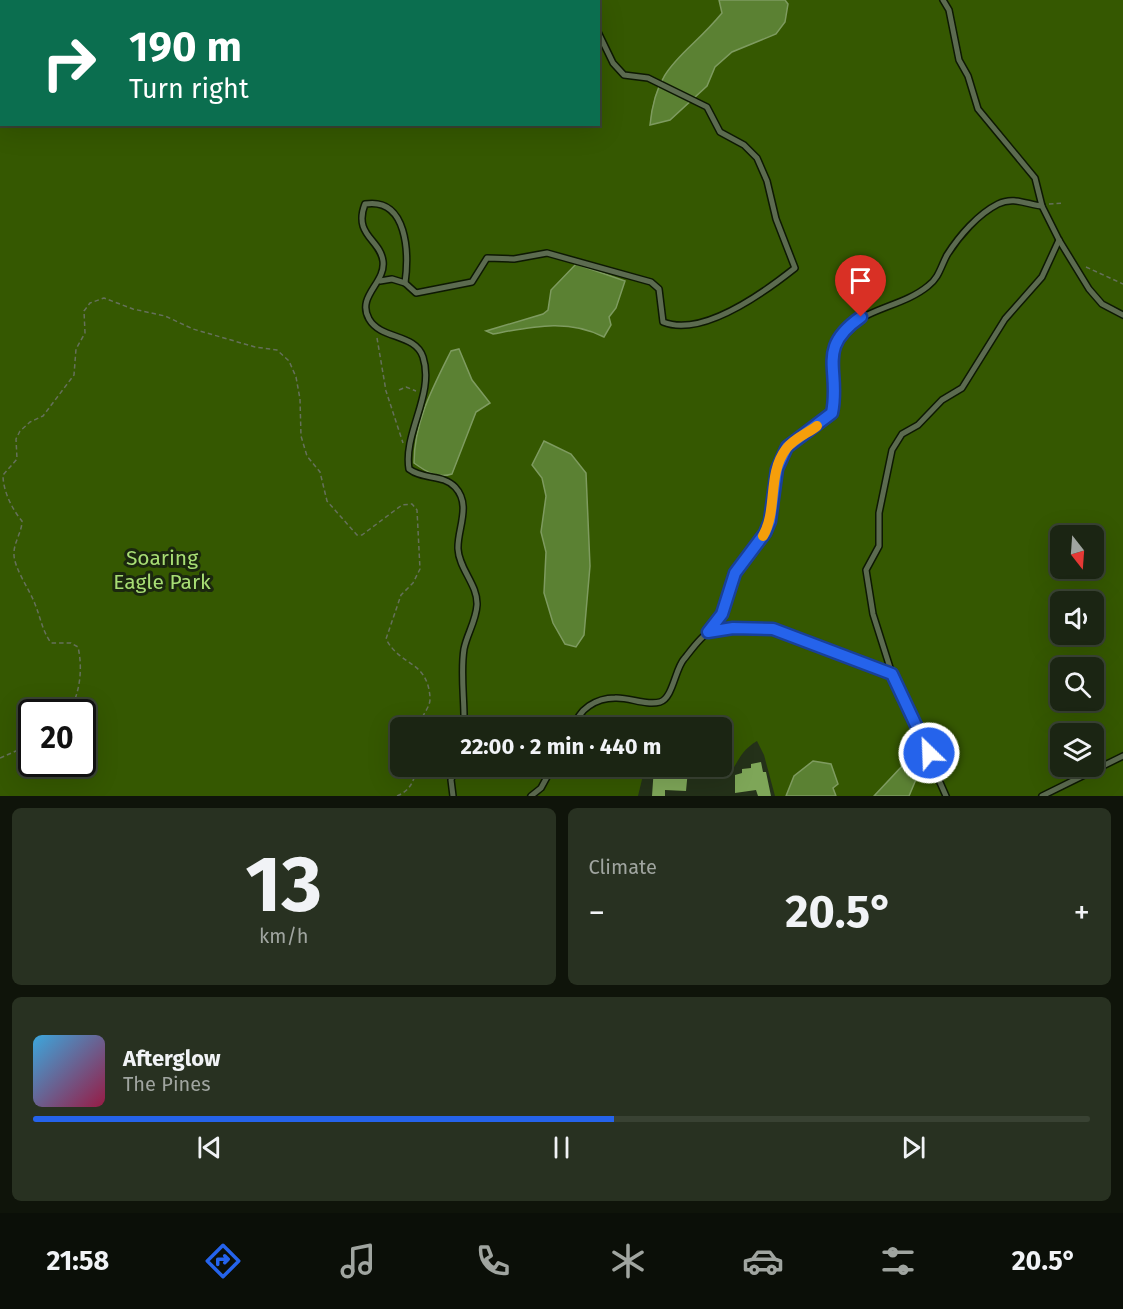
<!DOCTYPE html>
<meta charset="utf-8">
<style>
:root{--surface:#1b2513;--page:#283121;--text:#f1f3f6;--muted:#a0a5a0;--line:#394233;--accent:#2563eb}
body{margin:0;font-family:"Fira Sans",sans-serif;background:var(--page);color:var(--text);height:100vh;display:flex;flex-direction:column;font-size:22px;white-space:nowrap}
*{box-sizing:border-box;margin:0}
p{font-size:20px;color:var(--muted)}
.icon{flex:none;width:33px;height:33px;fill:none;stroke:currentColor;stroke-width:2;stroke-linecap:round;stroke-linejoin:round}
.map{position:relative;height:796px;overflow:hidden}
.side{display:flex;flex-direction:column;gap:12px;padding:12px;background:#0f140a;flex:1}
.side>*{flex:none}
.banner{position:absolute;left:0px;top:0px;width:600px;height:126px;box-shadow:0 6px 24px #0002,0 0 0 2px var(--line);background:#0b6e4f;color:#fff;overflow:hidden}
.needle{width:39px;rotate:163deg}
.buttons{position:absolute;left:1050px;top:525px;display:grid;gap:12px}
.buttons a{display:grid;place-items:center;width:54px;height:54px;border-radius:9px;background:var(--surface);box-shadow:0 6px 24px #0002,0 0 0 2px var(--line);font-size:30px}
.speed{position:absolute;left:18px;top:699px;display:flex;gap:12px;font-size:30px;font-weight:700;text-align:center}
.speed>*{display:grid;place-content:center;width:78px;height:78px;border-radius:50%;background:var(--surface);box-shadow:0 6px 24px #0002,0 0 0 2px var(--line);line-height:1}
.speed .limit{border:3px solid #111;border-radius:9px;background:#fff;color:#111}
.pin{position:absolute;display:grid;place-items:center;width:51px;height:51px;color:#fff;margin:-62px -26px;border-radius:50% 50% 50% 0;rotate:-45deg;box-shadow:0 0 6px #0007}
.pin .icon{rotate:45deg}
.me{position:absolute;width:66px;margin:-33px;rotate:336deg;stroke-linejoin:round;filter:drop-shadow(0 0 4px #0008)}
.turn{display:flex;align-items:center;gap:21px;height:126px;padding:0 30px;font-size:27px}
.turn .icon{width:78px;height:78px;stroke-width:2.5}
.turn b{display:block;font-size:42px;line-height:51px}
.big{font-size:45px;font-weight:700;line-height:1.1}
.side .card{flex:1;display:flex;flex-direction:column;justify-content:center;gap:9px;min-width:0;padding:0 21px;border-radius:9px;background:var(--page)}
.side .dial{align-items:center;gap:0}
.dial b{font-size:78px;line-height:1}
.song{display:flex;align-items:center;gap:18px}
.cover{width:72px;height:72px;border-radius:9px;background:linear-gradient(135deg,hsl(200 70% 55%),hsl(340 70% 35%))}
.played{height:6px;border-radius:3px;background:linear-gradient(90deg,var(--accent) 55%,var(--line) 55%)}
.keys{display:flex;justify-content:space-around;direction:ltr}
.heat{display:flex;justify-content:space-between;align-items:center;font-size:33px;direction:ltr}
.side .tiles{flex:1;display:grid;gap:12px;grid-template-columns:1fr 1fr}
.card:last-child{grid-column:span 2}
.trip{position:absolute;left:390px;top:717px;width:342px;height:60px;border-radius:9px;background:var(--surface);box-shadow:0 6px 24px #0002,0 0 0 2px var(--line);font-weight:700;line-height:60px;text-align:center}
.tab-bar{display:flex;height:96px;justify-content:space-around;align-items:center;background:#0b0f08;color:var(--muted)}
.tab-bar .icon{width:42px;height:42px}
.tab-bar .on{color:var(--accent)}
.tab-bar b{font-size:27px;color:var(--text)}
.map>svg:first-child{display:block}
.green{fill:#355801;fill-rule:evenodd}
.water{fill:#5b8133;stroke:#7e9b60;stroke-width:1.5}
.building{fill:#7ea658}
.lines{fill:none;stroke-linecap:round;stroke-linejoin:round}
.service-casing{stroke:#0d1803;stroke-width:8}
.path{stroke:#65705b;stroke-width:1.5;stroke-dasharray:4.5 3;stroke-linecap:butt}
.service{stroke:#5c6b50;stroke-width:5}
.route-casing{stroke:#184099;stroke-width:15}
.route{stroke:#2563eb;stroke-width:10}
.slow{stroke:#f59e0b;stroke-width:10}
.labels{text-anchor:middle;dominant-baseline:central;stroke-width:6;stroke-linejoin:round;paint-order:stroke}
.park-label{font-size:21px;fill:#a7dd74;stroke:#1b270f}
</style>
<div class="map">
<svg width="1123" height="796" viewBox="0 0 1123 796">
<rect width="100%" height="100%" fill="#243119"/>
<path class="green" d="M0,0H1123V796H775L764,755L757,741C726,759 744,787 696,771L693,767L722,766V728H400V766L645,767L638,796H0ZM2,2H598V124H2ZM1060,536H1094V568H1060ZM1060,602H1094V634H1060ZM1060,668H1094V700H1060ZM32,712H82V764H32ZM1060,734H1094V766H1060Z"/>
<g class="water">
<path d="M719,0H785L788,4L785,22L776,34L732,52L715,67L707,86L670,120L650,125C656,62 686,57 722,13Z"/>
<path d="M576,264L625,281L616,308L609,317L611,325L604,337C568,318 531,327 493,334L486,331L543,314L548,310L551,290Z"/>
<path d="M459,349L472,380L490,403L476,412L452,474C437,479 425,471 414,463C414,422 433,387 451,351Z"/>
<path d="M544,441L571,454L586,473L590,566L584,635L576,647L565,644L553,623L544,593L546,552L541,532L546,496L542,478L532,465Z"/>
<path d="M813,761L831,764L838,784L833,788L836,796H786L794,776Z"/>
<path d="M904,764L915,770L917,777L909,796H874Z"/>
</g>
<g class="building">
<path d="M761,762L763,772H766L771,796H758L756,790L735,793V775L742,773V769L751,768V764Z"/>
<path d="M654,767L688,770L686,791L665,790V796H652Z"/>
</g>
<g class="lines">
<defs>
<g id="service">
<path d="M588,0V2"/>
<path d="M943,0L949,10L959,60L968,76L978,109L1035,178L1042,206L1059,240L1089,289L1102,304L1123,315"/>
<path d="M380,281L392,279L405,283"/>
<path d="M708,632L722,614L735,573L765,533L770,521L777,469L787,447L832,413C837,391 824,361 836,341C857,308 900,309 928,286C939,278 941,266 947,255C959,236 978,214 998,204C1014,196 1028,205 1042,206"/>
<path d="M892,674L873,614L866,570L879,546V513L892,450L902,434L918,425L942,400L962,388L1005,319L1042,277L1059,240"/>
<path d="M464,728C465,702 460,674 464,649C467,634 476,621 477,605C478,585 459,569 458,549C457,529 472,505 455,487C443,474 423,480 409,469C403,433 435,394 423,357C415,333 381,340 369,319C356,296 386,283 383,261C380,239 353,235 365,204C408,197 409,254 405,283L416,293L472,282L487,258L514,259L547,253L651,282L659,289L663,322C703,338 766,291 795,268L776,219L767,181L757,158L744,145L720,132L707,107L648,78L624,75L613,63L598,32"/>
<path d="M575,728C577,709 597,698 615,698C629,697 646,706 660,702C673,698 675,669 684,659C690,652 700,637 709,632C751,611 850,657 892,674L946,796"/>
<path d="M453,796L451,780L456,766"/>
<path d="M531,796L541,788L553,766"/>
<path d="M1042,796L1123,756"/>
</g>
</defs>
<use href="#service" class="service-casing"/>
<g class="path">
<path d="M1049,204L1063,203"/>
<path d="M1086,267L1123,284"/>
<path d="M377,338L386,391L403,443"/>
<path d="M399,390L406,387L416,391"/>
<path d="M69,712C80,693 83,669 78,647L71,643H51C42,630 41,619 35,604C30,590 13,567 14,553C14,542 22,532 22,521C12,509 3,491 3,475L17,459L16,439L20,431L30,422L43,416L74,375L76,349L85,333L84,311L90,303L104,298L133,309L165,316L193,329L255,347L277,350L289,361L296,377L300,399L301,436L307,456L320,472L327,501L357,535H362L402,505L412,504L417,510L420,569L413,583L401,595L386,639C401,667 427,660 430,697C431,709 420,714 420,728"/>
<path d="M0,758L32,744"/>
<path d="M397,796C411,790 414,781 417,766"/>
</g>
<use href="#service" class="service"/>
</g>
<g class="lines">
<defs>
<path id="route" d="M861,317C815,349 841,369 832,413L787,447L777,469L770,521L765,533L735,573L722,614L708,632L733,628L773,629L892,674L929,753"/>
</defs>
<use href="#route" class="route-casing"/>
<use href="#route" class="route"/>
<path class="slow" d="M763,536C778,510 767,474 786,449C793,439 808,433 817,426"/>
</g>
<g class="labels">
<g class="park-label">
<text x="162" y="558">Soaring<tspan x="162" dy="24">Eagle Park</tspan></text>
</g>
</g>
</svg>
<div class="buttons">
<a><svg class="needle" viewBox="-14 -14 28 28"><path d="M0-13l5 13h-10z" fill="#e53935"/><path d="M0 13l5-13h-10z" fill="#a0a5a0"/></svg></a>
<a><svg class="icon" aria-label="sound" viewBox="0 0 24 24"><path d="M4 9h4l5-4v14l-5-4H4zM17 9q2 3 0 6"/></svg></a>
<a><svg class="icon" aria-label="search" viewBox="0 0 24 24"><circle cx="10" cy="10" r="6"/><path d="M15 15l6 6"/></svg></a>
<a><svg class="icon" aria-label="layers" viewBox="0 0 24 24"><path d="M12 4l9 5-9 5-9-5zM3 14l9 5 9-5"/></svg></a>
</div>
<div class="speed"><div class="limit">20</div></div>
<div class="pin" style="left:861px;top:317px;background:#d93025"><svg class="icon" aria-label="arrive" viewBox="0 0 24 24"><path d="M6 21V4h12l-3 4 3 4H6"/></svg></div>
<svg class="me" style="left:929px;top:753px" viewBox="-20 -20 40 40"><circle r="17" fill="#2563eb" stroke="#fff" stroke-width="3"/><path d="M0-11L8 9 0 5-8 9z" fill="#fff"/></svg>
<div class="trip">22:00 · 2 min · 440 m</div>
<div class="banner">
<div class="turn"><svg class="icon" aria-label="right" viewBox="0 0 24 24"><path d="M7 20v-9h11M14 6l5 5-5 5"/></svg><div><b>190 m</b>Turn right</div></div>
</div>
</div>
<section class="side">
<div class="tiles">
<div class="card dial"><b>13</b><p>km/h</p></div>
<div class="card"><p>Climate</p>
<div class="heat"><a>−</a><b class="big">20.5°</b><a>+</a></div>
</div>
<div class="card">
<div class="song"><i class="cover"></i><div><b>Afterglow</b><p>The Pines</p></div></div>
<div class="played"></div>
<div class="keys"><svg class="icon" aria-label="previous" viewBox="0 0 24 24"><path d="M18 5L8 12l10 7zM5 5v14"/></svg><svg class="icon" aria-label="pause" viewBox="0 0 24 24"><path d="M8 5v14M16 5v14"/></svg><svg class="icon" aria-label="next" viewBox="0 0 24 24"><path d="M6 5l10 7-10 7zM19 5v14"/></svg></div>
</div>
</div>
</section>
<nav class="tab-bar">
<b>21:58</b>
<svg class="icon on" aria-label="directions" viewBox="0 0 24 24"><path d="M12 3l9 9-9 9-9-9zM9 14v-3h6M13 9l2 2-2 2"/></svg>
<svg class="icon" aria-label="music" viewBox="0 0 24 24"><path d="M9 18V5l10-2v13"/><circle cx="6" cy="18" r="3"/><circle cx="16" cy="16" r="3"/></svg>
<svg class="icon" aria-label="phone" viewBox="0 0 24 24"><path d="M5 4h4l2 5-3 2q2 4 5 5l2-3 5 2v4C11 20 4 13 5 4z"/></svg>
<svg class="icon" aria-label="climate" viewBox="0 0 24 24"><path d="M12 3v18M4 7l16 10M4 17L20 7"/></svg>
<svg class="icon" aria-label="car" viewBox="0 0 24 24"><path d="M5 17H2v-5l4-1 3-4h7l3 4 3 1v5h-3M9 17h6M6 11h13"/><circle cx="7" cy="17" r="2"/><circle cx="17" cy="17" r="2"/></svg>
<svg class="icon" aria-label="filters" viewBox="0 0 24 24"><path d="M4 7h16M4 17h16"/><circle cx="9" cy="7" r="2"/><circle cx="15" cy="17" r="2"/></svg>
<b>20.5°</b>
</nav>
